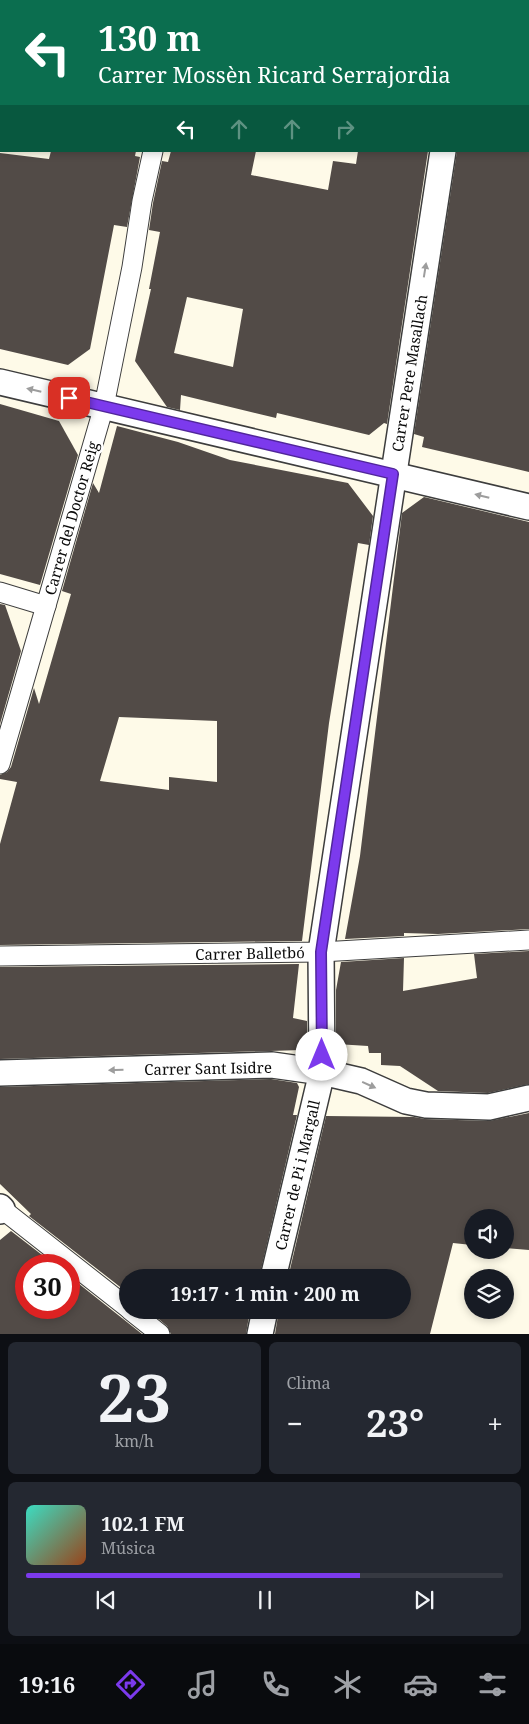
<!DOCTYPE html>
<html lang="es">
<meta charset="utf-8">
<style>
:root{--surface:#171b24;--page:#242831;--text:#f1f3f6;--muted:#9ea1a6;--line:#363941;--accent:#7c3aed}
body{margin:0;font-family:"Noto Serif",serif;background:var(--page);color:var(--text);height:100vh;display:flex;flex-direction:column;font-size:19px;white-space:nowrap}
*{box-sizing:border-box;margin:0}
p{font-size:16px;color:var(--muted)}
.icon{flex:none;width:28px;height:28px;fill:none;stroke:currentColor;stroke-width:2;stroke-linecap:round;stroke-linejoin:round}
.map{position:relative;height:1334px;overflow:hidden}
.sheet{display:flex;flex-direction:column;gap:8px;padding:8px;background:#0d0f14;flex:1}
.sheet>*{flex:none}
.top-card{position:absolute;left:0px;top:0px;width:530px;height:152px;box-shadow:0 2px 8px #0003;background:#0b6e4f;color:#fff;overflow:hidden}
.fabs{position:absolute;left:464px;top:1209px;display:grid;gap:10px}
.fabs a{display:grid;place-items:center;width:50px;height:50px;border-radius:50%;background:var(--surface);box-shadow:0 2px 8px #0003;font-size:25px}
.speed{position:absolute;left:15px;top:1254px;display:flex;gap:10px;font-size:25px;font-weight:700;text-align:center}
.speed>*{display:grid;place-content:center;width:65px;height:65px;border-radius:50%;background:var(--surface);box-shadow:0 2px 8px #0003;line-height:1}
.speed .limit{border:8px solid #d22;background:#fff;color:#111}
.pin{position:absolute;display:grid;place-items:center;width:42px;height:42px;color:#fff;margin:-21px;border-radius:10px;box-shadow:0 2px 8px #0006}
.me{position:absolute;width:55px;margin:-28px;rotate:0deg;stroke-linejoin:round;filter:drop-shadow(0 0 4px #0008)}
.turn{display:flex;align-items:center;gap:18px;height:105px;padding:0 15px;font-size:22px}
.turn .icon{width:65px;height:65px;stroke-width:2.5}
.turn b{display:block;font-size:35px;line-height:42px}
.lanes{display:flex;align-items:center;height:48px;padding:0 15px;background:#0003;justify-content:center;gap:25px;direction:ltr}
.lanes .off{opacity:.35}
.big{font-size:38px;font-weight:700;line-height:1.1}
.sheet .tile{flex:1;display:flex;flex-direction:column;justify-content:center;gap:8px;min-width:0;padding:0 18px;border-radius:8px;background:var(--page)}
.sheet .dial{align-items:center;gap:0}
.dial b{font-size:65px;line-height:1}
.song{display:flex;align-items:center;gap:15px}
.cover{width:60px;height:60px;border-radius:8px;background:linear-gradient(135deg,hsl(170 70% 55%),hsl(20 70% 35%))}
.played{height:5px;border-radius:2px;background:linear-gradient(90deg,var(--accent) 70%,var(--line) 70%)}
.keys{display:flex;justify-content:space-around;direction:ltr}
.heat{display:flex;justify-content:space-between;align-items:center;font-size:28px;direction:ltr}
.sheet .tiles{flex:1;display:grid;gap:8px;grid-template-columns:1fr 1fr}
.tile:last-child{grid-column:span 2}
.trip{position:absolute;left:119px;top:1269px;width:292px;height:50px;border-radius:25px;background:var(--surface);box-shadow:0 2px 8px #0003;font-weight:700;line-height:50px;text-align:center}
.tabs{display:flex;height:80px;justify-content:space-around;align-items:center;background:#090b0e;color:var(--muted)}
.tabs .icon{width:35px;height:35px}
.tabs .on{color:var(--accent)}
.tabs b{font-size:22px;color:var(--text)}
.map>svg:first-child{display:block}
.building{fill:#524b47;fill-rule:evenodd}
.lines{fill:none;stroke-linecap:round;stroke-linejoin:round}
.pedestrian-casing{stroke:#3d3d3d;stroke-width:21}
.minor-casing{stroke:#3d3d3d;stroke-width:28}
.pedestrian{stroke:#fff;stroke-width:19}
.minor{stroke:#fff;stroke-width:25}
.oneway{fill:#9d9d9d}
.route-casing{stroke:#51269a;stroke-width:12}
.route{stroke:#7c3aed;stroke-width:9}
.labels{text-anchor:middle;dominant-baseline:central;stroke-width:5;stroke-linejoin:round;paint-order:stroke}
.street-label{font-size:15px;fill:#0a0a0a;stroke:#fff}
</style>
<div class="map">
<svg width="529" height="1334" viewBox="0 0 529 1334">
<rect width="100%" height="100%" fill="#fefae8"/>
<g class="building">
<path d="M51,151H136L135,156L140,157L127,227L114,225L90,349L68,365L0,349V153L49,159Z"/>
<path d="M171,151H256L251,175L328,190L333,161L356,164L358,151H428L387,424L384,423L369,435L277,413L276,418L181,395L180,410L167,407L135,361L151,289H149L160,232L149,230L153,203L162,161L168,162ZM187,297L243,309L233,367L174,353Z"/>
<path d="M457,151H529V472L422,447L424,437L414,434Z"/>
<path d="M0,404L59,421L78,455L40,585L0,574Z"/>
<path d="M117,426L178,442L230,460L348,483L373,516L369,545L358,543L329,723L302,941L0,945V844L17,782L0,779V775L7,772L11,767L34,688L39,704L71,594L62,591L93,483L99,493ZM119,717L217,721V782L169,777V790L100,781Z"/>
<path d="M424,497L529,522V929L438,934L404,933V936L345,939L360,856L402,513Z"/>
<path d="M0,604L5,605L21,651L0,724Z"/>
<path d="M529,951V1084L488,1093L438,1091L400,1066L381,1065V1053H369L368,1046L336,1044V990L341,962L404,958L403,991L477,978L474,954Z"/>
<path d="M299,964L293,1018L307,1021V1043H301V1050L0,1059V967Z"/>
<path d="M271,1079L297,1083L299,1087L293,1115H297L259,1278H128V1293L29,1216L31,1214L0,1184V1087Z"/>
<path d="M529,1113V1250L505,1248V1218H472V1245L453,1243L430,1334H275L279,1310H402V1278H288L326,1116L414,1117L425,1119L489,1121Z"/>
<path d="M11,1231L55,1265H26V1308H69V1276L142,1334H0V1240Z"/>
<path d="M148,1310H250L246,1334H171L167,1326Z"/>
</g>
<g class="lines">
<defs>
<g id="pedestrian">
<path d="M187,1V0"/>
<path d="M0,592L46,606"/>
<path d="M0,764L104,406L132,267L142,201L153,151"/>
<path d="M0,956L321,952L529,940"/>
<path d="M2,1209L128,1308"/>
<path d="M130,1310L160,1334"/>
</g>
<g id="minor">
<path d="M505,0L518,1"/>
<path d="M466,1V0"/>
<path d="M0,382L529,507"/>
<path d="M0,1073L272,1065L322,1072L361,1081L406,1101L426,1105L489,1107L529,1098"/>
<path d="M0,1207L2,1209L0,1211"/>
<path d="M273,1278L322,1072L321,952L443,151"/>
<path d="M260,1334L265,1310"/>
</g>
</defs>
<use href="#pedestrian" class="pedestrian-casing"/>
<use href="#minor" class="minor-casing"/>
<use href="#pedestrian" class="pedestrian"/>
<use href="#minor" class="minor"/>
</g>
<defs><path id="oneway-solid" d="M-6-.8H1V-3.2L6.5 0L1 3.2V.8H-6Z" transform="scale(1.25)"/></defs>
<g class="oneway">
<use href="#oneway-solid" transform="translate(425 270) rotate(-81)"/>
<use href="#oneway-solid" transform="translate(34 390) rotate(-167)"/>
<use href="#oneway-solid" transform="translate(482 496) rotate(-166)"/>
<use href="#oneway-solid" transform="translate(116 1070) rotate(178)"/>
<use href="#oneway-solid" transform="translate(369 1085) rotate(24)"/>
</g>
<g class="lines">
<defs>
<path id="route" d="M69,398L393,474L321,952L322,1055"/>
</defs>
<use href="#route" class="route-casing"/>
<use href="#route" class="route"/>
</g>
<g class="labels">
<g class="street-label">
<text transform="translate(409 373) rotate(-81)">Carrer Pere Masallach</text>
<text transform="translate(71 518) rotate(-74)">Carrer del Doctor Reig</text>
<text transform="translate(250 953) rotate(-1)">Carrer Balletbó</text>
<text transform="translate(208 1068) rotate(-1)">Carrer Sant Isidre</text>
<text transform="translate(297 1175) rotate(-77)">Carrer de Pi i Margall</text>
</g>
</g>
</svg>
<div class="fabs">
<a><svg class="icon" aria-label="sound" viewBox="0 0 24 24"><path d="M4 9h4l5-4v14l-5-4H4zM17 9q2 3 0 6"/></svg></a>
<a><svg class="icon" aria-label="layers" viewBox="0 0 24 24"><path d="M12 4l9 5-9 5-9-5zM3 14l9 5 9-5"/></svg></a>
</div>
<div class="speed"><div class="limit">30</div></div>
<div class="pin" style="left:69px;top:398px;background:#d93025"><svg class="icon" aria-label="arrive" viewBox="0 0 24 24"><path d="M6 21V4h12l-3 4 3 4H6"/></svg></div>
<svg class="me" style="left:322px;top:1055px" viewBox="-20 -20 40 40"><circle r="19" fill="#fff"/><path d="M0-13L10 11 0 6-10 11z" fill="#7c3aed"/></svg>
<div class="trip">19:17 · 1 min · 200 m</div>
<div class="top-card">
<div class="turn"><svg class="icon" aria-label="left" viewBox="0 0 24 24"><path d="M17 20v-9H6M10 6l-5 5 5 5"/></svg><div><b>130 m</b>Carrer Mossèn Ricard Serrajordia</div></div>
<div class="lanes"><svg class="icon" aria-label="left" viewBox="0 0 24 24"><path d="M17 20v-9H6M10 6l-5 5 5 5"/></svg><svg class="icon off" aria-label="ahead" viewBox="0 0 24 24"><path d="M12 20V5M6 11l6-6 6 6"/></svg><svg class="icon off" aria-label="ahead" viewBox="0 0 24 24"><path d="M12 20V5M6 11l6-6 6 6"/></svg><svg class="icon off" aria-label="right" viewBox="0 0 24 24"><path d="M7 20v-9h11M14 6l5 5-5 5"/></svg></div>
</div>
</div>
<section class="sheet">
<div class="tiles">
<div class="tile dial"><b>23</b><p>km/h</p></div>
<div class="tile"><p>Clima</p>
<div class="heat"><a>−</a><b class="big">23°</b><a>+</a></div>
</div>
<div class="tile">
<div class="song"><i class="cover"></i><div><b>102.1 FM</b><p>Música</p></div></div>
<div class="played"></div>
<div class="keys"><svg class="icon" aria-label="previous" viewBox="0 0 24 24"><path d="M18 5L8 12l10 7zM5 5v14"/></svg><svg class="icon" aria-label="pause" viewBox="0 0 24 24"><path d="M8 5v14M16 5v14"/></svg><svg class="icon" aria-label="next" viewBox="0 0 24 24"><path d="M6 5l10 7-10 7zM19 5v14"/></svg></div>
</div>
</div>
</section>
<nav class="tabs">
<b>19:16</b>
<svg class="icon on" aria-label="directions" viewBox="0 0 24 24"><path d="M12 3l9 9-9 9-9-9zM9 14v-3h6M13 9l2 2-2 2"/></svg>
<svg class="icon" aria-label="music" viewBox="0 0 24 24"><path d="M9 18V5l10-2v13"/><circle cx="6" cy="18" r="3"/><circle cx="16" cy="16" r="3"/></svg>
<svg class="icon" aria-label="phone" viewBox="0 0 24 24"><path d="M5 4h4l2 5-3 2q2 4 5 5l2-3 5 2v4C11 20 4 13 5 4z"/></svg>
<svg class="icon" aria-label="climate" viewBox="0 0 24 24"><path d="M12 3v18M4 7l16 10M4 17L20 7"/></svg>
<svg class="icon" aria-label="car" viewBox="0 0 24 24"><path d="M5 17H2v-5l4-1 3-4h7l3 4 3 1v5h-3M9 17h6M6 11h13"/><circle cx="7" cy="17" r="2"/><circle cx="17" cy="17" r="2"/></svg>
<svg class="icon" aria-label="filters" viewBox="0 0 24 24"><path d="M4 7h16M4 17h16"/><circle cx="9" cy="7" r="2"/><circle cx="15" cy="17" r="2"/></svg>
</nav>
